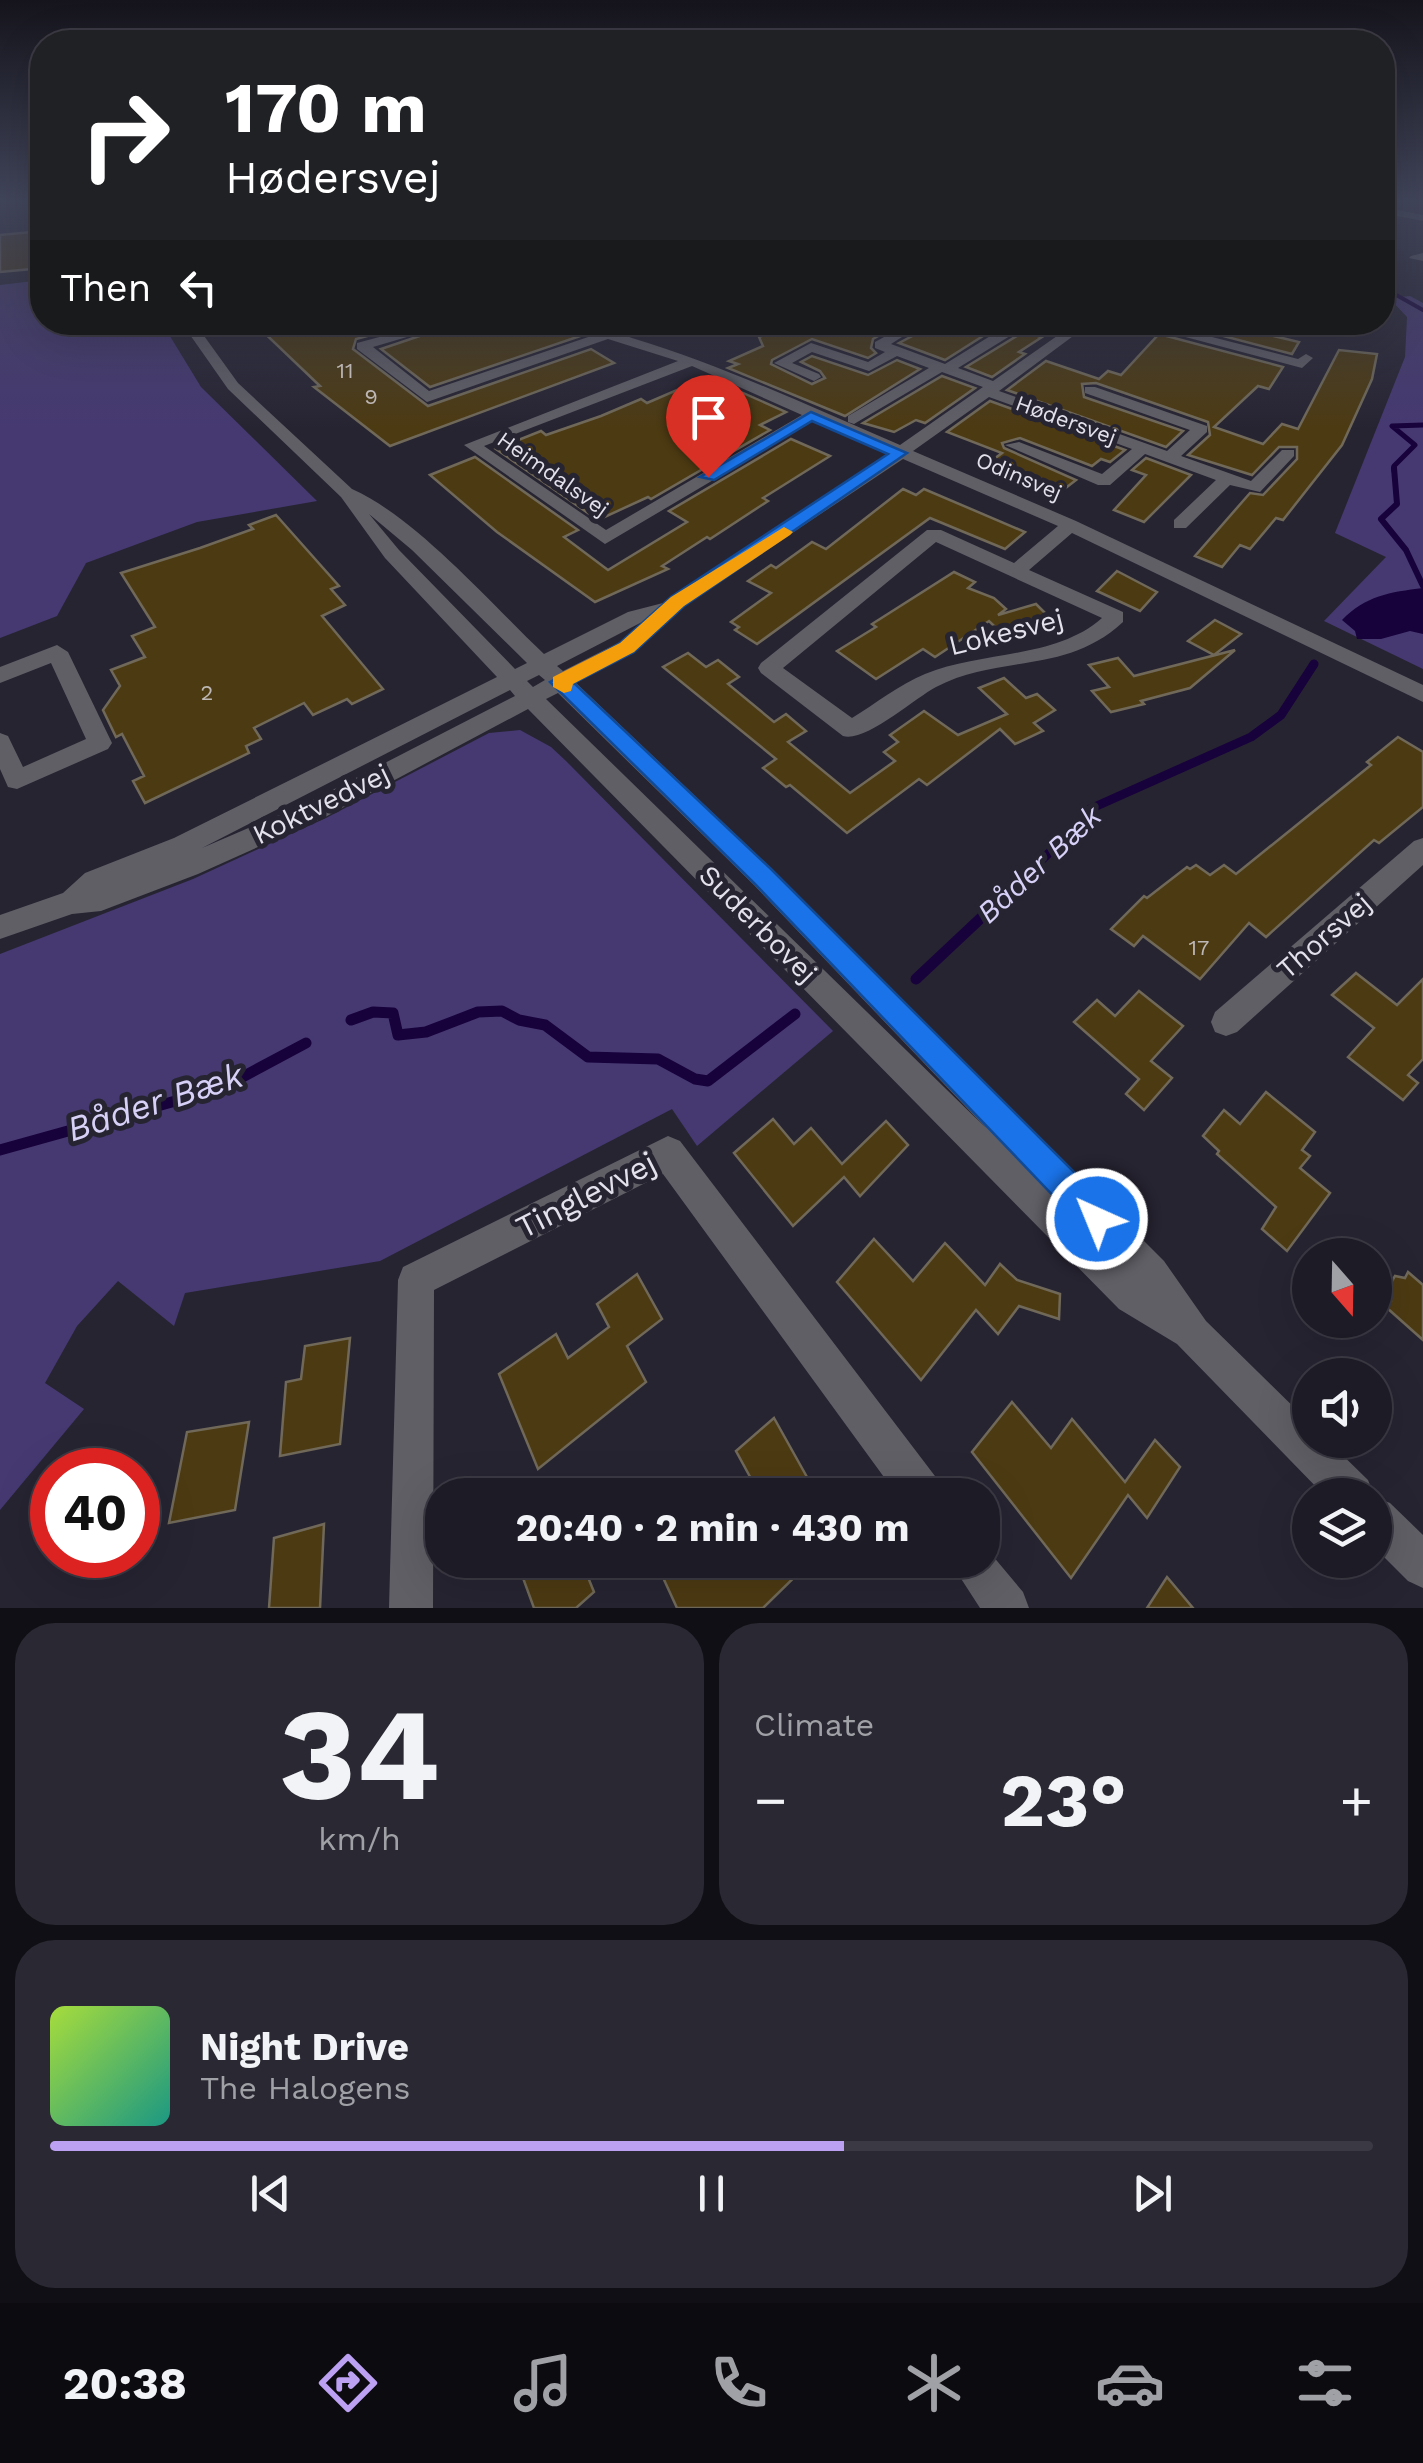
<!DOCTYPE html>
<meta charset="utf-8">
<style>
:root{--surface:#1d1b26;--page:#2a2832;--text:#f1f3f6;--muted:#a0a1a7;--line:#3b3943;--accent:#bca0f2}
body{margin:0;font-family:"Work Sans",sans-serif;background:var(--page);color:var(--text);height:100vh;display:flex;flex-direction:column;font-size:38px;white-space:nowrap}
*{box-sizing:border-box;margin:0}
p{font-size:32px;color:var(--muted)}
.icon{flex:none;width:55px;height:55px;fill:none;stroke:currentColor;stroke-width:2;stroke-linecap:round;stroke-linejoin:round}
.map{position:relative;height:1608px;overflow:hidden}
.panel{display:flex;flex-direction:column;gap:15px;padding:15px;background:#100f15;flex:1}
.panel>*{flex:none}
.hud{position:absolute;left:30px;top:30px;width:1365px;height:305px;border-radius:40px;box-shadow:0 10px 40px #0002,0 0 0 2px var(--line);background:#202124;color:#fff;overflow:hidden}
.needle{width:65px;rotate:160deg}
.buttons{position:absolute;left:1292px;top:1238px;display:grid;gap:20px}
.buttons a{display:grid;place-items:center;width:100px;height:100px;border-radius:50%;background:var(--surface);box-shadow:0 10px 40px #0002,0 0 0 2px var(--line);font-size:50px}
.speed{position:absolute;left:30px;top:1448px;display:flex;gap:20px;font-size:50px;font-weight:700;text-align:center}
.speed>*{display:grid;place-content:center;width:130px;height:130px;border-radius:50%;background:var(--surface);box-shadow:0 10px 40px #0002,0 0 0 2px var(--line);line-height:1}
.speed .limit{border:15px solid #d22;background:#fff;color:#111}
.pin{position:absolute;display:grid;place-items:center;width:85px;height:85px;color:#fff;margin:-102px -42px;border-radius:50% 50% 50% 0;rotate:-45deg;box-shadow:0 0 10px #0007}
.pin .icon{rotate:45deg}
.me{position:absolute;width:110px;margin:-55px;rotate:316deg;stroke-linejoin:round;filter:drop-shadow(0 0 8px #0008)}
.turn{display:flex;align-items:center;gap:35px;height:210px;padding:0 30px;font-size:45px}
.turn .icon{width:130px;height:130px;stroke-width:2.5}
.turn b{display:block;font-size:70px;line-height:85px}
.then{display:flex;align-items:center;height:95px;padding:0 30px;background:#0003;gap:20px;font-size:38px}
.big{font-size:75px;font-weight:700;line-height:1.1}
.panel .widget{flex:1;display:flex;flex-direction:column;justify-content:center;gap:15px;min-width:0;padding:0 35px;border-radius:40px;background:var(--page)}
.panel .dial{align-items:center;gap:0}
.dial b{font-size:130px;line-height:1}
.song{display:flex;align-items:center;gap:30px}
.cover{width:120px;height:120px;border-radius:15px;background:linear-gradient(135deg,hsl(80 70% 55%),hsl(170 70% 35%))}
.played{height:10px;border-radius:5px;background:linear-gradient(90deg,var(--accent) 60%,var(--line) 60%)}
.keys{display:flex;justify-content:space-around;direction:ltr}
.heat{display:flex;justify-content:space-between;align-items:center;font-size:55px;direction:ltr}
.panel .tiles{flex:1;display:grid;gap:15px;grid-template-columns:1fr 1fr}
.widget:last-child{grid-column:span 2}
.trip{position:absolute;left:425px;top:1478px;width:575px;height:100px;border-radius:40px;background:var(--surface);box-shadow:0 10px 40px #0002,0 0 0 2px var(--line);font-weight:700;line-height:100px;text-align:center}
.tab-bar{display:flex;height:160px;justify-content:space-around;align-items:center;background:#0c0b0f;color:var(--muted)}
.tab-bar .icon{width:70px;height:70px}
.tab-bar .on{color:var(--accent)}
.tab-bar b{font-size:45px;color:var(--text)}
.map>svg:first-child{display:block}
.green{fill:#463972}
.water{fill:#18023c}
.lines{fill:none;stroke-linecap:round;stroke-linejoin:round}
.stream-far4{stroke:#18023c;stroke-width:4}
.stream-far3{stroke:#18023c;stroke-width:5}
.stream-far2{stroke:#18023c;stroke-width:6}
.stream-far1{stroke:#18023c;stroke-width:9}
.stream{stroke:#18023c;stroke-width:11}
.building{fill:#4c3a12;stroke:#706959;stroke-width:2.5}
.minor{fill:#605f66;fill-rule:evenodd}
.route{fill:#1a73e8;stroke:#114b97;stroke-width:2.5}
.slow{fill:#f59e0b}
.labels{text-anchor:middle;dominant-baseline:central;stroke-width:10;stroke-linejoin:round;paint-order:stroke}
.number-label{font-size:22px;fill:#bdb7b5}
.far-street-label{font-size:22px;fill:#e3e1eb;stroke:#272432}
.street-label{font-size:28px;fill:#e3e1eb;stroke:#272432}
.water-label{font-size:30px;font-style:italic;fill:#d7d1f7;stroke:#272432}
.near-street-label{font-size:32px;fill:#e3e1eb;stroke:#272432}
.near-water-label{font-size:35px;font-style:italic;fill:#d7d1f7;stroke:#272432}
</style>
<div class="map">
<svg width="1423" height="1608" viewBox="0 0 1423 1608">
<rect width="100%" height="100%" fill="#272432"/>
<g class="green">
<path d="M42,280V322L162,323L201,387L317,501L197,522L86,563L57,616L0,638V285Z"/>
<path d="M1410,296L1423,303V669L1324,621L1386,557L1335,533L1405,357L1407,317L1389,298Z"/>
<path d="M520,730L551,747L566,761L833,1031L697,1146L672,1109L380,1261L185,1293L174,1326L118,1281L77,1326L45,1383L84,1409L0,1510V954L193,879L326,818L489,733Z"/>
</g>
<path class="water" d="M1423,588V634L1410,631L1381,639H1357L1355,631L1342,620C1365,596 1390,592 1423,588Z"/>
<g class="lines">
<path class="stream-far4" d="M1382,287L1423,310"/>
<path class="stream-far3" d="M1394,471V466L1415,445L1392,426L1423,425"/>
<path class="stream-far2" d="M1394,468L1397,504L1381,519L1406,550L1423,586"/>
<path class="stream-far1" d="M995,904L1067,836L1082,829L1090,809L1251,737L1281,715L1314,664"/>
<g class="stream">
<path d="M916,979L998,902"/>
<path d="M351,1020L373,1012L393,1013L398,1035L426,1032L478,1012L502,1011L519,1020L545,1025L588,1057L658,1059L695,1079L708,1081L795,1014"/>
<path d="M0,1150L222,1088L306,1043"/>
</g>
</g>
<g class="building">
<path d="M42,231V268L0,272V235Z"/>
<path d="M253,322H296L305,332L350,322H419L356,339L353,349L428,406L591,349L614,363L390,446L314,387L320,386Z"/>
<path d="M461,322H544L561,334L581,327L589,333L430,387L381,349Z"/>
<path d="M830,322H857L885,332L873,339L871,348L876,353L868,358L812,339L772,360L771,364L812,384L825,378L820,371L801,362L812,356L868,375L897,360L920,369L845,416L728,368L738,364L729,361L763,346L759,337L773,332L816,330Z"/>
<path d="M939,322H1005L945,360L899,343Z"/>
<path d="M1021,322H1053L1038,336L1042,337L1019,352L1025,354L992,377L966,367L1020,334Z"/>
<path d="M1170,322L1239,323L1260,328L1257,332L1299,342L1292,354Z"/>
<path d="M1159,334L1283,367L1269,389L1258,386L1214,427L1263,444L1282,424L1298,429L1339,350L1377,354L1372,379L1342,445L1283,520L1276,518L1250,549L1240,545L1222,567L1195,556L1250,493L1263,495L1297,459V447H1279L1252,475L1188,455L1210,435L1208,422L1096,383L1082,384L1084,397L1183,431L1166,447L1007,390L1046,361L1099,379L1108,371L1121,375Z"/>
<path d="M942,376L975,388L925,423L916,420L894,432L863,423Z"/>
<path d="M707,377L786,412L760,425L770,430L651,499L648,497L598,520L496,449L541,431L546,435L601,416L641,399L647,403Z"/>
<path d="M990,401L1125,450L1110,462L1101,459L1092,466L1020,438L1002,443L1004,448L1076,480L1058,494L1047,491L986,465L1002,453L947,432Z"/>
<path d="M791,439L830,456L763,498L768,501L710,539L707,537L662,566L668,569L595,602L497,532L430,475L475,457L578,530L564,537L608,570L687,522L669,511Z"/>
<path d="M1146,458L1191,475L1144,522L1114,510L1146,475L1132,470Z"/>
<path d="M903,489L916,495L924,489L1025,532L1005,549L930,518L757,644L735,630L739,627L731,622L771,593L748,581L771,565L776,568L812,542L826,549Z"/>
<path d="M276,515L339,586L331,589L345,605L322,616L383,689L352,704L347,699L313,715L304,703L254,728L261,739L246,746L249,753L145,803L133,781L144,776L122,734L116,737L103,710L120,686L111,670L145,657L132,636L155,627L121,573L200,548L253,529L249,525Z"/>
<path d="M1117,571L1157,592L1140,611L1097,591Z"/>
<path d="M954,572L975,582L968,588L994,598L1006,609L998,615L1036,604L1058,626L1010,641L989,621L935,657L923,649L876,679L837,651L876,627L872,624Z"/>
<path d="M1215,620L1241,634L1214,655L1188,641Z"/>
<path d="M1235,650L1190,688L1141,701L1144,704L1111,712L1092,691L1109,687L1089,665L1118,658L1134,676Z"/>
<path d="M688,653L706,667L718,660L739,677L728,684L774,722L786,714L806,731L788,742L850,793L895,761L884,752L898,742L890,735L924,711L958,735L1007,714L979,688L1004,678L1026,698L1037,694L1055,710L1034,723L1043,731L1015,744L1000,729L927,785L919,779L847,833L790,785L786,787L763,768L776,759L663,667Z"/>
<path d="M1398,737L1423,752V807L1379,843L1374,840L1266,937L1249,923L1200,979L1143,936L1134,946L1111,929L1144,896L1147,898L1187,867L1190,869L1196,865L1210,875L1224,865L1236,874L1371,765L1367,762Z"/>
<path d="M1356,973L1397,1005L1423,979V1059L1408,1075L1418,1083L1403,1100L1348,1057L1374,1028L1332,995Z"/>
<path d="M1139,991L1183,1026L1151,1061L1172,1078L1144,1110L1126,1094L1139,1079L1074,1022L1097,1000L1115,1016Z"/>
<path d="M1266,1092L1315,1132L1302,1150L1310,1156L1300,1168L1330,1193L1287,1251L1262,1229L1276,1207L1217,1154L1219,1151L1203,1136L1224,1110L1240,1124Z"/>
<path d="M773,1119L794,1144L811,1128L842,1164L886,1121L908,1145L860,1196L844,1177L793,1226L734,1153Z"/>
<path d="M874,1239L913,1281L945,1243L985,1285L1000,1264L1017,1280L1060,1294L1059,1319L1019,1306L998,1334L976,1310L921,1380L837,1282Z"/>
<path d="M1408,1272L1423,1285V1340L1386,1307L1391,1301L1387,1290L1395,1276L1405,1278Z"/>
<path d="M637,1274L662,1319L627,1346L646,1382L538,1469L499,1374L556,1334L568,1358L609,1327L597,1304Z"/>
<path d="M350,1338L340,1444L280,1456L286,1382L301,1379L305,1346Z"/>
<path d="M1012,1402L1051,1448L1072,1419L1125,1482L1155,1440L1180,1467L1147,1518L1128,1495L1071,1578L972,1452Z"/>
<path d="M774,1418L817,1495H760L736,1451Z"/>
<path d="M249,1422L235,1510L169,1523L187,1432Z"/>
<path d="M324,1524L320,1608H269L274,1538Z"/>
<path d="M545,1560H581L594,1592L576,1608H534L523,1578Z"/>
<path d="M655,1560H812L763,1608H677Z"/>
<path d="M1167,1577L1193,1608H1147Z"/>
</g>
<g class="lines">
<g class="minor">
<path d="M1382,207L1423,215V221L1382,213Z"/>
<path d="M1423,253V261L1409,258L1411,256Z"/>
<path d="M181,322H194L238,383L352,489C417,518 491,604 544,654L628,612L663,603L890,453L815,420L605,544L464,445L678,361L608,339L427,402L357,349V343L435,322H458L373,347L429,391L597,334L581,322C600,322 613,332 632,338C724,366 811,407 900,445L983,387L942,372L854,424L848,422V416L929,368L897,356L869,371L812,352L792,363L819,374L821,377L814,381L774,363L811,343L868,362L885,352L875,348V342L895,331L877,322H897L913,330L891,344L945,364L1008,325H1018V331L958,368L993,381L1077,322H1092L999,391L1167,451L1190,430L1085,393V387H1095L1207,426V432L1181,456L1251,481L1282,450H1294V456L1260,492L1230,485L1186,528H1174V520L1216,480L1145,454L1110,485H1098L1005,445L1019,442L1102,474L1132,449L989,397L913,451L1076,521L1423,685V702L1072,533L1029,570L1123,612V622C1066,675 999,654 936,687C915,698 865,743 843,736L761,673L758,668L761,663L927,530H941L1014,563L1058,526L903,459L684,605L634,652L576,683L772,869L1164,1261L1206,1321L1310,1423V1440H1327L1368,1480L1374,1495H1324L1177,1344L1119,1309L528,709L327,816L198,874L101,911L72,914L0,939V915L63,893L85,873L174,838L497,677L385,558L341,497L228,389ZM692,366L802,415L606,530L484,446ZM369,514L412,550L527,663L515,669L399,550ZM936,542L1102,618C1056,659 981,651 925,674C900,684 875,704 852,718L783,668ZM642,622L620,642L563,671L557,666ZM539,675L545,680L533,687L527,681ZM510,690L515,696L309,802L202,848ZM558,693L754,885L986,1128L546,699Z"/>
<path d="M1129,322H1153L1298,359L1306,354L1313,358L1302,368Z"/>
<path d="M57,645L68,652L112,743L108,749L17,789L8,787L0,769V733L8,736L23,767L86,739L51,663L0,683V667Z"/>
<path d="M1423,838V865L1237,1032L1226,1036L1215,1032L1211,1022L1215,1012L1414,841Z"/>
<path d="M668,1136L680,1141L938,1480L944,1495H897L663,1174L434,1290L433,1608H389L398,1280L403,1267Z"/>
<path d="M1375,1497L1390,1503L1423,1535V1588L1408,1581L1375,1548Z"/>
<path d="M982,1543L1023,1592L1029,1608H980L949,1560H982Z"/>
</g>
</g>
<linearGradient id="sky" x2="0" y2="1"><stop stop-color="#15141c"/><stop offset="0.47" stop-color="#41455a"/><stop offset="1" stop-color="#41455a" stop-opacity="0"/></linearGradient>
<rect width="1423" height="428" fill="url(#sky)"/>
<path class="route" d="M811,412L907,453L684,606L634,652L574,683L772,870L1109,1207L1113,1219L1109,1230L1097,1235L1086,1230L755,884L550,682L620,643L671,597L888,454L812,421L714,480L700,477Z"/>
<path class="slow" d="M784,527L793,532L790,535L684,606L634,652L573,684L571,691L564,693L553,687V677L620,643L671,597Z"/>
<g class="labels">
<g class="number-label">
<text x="345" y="370">11</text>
<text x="371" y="396">9</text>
<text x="207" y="692">2</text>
<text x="1199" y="947">17</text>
</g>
<g class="far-street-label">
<text transform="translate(1066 420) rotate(20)">Hødersvej</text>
<text transform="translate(553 474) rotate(35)">Heimdalsvej</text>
<text transform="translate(1019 476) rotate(23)">Odinsvej</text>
</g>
<g class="street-label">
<text transform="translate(1006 632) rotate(-14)">Lokesvej</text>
<text transform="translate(321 804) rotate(-26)">Koktvedvej</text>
<text transform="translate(758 924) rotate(45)">Suderbovej</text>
<text transform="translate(1324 936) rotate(-41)">Thorsvej</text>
</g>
<g class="water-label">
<text transform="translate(1039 864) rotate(-43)">Båder Bæk</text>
</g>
<g class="near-street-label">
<text transform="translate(586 1195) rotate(-27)">Tinglevvej</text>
</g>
<g class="near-water-label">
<text transform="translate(155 1102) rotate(-18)">Båder Bæk</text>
</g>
</g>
</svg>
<div class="buttons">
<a><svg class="needle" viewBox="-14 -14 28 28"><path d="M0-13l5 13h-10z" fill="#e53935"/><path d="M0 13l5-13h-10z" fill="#a0a1a7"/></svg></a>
<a><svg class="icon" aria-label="sound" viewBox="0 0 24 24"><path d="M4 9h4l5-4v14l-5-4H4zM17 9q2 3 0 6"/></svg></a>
<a><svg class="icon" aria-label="layers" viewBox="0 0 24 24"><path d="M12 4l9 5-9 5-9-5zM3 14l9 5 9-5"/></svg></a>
</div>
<div class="speed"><div class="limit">40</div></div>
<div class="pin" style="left:708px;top:477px;background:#d93025"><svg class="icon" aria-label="arrive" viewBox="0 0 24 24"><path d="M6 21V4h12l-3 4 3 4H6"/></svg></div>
<svg class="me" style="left:1097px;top:1219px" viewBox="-20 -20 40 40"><circle r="17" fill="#1a73e8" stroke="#fff" stroke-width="3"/><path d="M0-11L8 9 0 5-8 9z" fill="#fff"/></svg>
<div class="trip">20:40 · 2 min · 430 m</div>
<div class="hud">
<div class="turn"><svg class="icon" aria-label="right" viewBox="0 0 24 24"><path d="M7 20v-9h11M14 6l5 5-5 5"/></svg><div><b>170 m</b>Hødersvej</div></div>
<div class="then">Then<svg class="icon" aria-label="left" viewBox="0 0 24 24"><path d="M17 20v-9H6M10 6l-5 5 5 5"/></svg></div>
</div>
</div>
<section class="panel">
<div class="tiles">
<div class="widget dial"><b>34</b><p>km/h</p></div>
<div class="widget"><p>Climate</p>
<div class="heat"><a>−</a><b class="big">23°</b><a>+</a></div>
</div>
<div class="widget">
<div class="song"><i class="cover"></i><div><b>Night Drive</b><p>The Halogens</p></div></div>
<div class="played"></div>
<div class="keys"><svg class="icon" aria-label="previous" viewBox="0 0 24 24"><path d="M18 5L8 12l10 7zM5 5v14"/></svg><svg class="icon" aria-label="pause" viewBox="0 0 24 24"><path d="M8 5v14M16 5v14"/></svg><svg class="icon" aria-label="next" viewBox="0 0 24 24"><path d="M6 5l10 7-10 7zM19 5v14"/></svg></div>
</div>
</div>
</section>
<nav class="tab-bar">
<b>20:38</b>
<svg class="icon on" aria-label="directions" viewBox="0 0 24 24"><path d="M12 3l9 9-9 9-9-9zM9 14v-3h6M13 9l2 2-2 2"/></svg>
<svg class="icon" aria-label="music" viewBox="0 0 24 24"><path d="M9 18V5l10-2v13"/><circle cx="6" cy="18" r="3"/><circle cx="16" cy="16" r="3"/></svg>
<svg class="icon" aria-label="phone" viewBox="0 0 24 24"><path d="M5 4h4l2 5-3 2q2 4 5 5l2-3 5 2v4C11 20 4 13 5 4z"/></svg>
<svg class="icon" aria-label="climate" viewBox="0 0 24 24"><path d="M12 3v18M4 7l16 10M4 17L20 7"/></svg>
<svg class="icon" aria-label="car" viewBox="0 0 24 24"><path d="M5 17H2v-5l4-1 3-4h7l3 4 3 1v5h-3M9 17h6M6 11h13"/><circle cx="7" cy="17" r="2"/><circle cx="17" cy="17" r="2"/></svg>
<svg class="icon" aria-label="filters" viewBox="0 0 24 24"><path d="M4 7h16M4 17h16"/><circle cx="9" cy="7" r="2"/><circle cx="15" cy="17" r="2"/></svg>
</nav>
